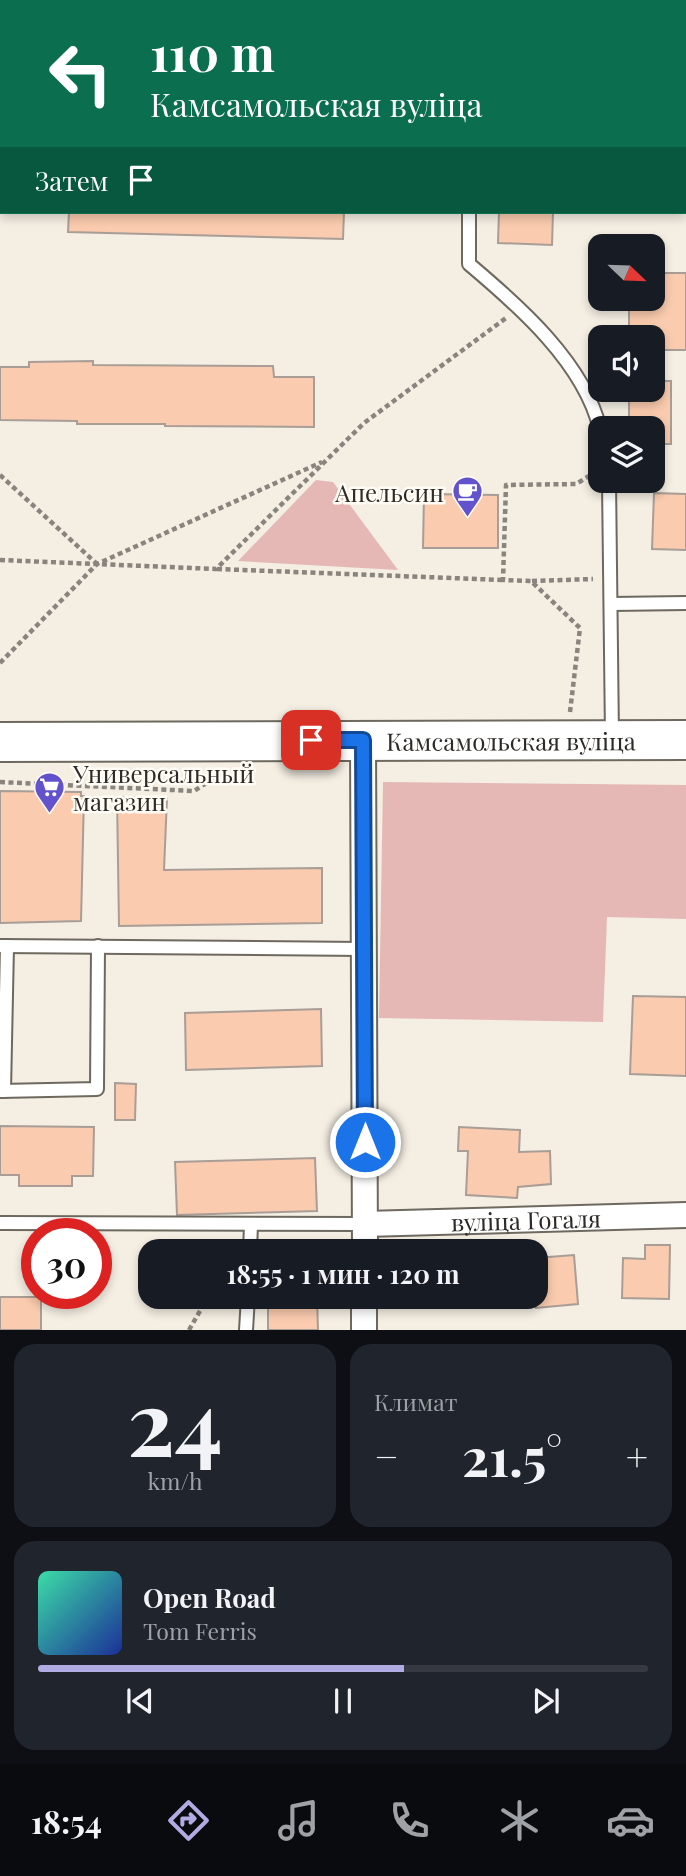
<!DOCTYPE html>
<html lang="ru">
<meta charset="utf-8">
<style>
:root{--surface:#171b24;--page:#20242c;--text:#f1f3f6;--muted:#9ea1a6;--line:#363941;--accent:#b1abe3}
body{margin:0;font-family:"Playfair Display",serif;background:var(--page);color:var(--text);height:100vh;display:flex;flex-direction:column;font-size:26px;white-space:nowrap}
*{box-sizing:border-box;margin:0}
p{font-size:23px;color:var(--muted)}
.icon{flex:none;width:38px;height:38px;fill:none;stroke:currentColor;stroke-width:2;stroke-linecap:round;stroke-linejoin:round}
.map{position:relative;height:1330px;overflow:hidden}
.details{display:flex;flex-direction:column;gap:14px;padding:14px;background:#0d0f14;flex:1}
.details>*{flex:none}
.guide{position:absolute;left:0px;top:0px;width:686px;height:214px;box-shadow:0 4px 10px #0003;background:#0b6e4f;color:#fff;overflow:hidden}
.needle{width:46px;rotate:113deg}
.tools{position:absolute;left:588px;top:234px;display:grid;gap:14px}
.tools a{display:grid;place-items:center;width:77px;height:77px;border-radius:14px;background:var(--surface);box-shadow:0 4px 10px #0003;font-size:35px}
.speed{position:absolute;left:21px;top:1218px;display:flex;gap:14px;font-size:35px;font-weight:700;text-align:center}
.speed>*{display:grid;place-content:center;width:91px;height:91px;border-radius:50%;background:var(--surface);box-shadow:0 4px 10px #0003;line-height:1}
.speed .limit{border:10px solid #d22;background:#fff;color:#111}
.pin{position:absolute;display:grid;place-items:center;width:60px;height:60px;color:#fff;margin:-30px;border-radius:14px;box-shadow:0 4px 10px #0006}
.me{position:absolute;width:77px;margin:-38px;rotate:0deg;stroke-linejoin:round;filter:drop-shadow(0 0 5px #0008)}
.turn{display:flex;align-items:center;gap:24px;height:147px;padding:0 35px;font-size:32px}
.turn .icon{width:91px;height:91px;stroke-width:2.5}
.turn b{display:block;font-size:49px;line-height:60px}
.then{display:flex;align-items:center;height:66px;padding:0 35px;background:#0003;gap:14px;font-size:26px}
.big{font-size:52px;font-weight:700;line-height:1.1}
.details .widget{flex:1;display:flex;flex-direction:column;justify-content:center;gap:10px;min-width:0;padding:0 24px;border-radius:21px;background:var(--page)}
.details .dial{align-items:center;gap:0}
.dial b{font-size:91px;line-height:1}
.song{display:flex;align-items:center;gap:21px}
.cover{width:84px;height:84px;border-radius:10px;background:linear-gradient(135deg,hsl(160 70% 55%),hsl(230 70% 35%))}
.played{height:7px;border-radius:4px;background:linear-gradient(90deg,var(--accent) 60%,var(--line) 60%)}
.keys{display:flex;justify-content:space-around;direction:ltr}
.heat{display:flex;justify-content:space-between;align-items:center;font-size:38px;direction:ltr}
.details .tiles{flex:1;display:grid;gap:14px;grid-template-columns:1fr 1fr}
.widget:last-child{grid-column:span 2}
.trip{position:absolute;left:138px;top:1239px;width:410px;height:70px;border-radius:21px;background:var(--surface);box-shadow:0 4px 10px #0003;font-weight:700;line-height:70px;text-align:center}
.menu{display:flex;height:112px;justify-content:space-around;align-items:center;background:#090b0e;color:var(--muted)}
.menu .icon{width:49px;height:49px}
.menu .active{color:var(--accent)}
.menu b{font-size:32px;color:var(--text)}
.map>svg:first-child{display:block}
.green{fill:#e5b8b6}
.building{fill:#facbae;stroke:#a99d97;stroke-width:2}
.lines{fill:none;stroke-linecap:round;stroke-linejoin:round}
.lane-casing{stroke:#6d695f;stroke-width:16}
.street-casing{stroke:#6d695f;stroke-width:28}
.primary-casing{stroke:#6d695f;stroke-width:42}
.path{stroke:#89857e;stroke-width:4.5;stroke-dasharray:5 3.5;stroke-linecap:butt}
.lane{stroke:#fff;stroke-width:12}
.street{stroke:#fff;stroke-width:24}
.primary{stroke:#fff;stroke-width:38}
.route-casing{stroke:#114b97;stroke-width:18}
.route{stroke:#1a73e8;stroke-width:12}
.labels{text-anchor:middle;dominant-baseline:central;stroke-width:5;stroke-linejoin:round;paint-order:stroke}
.poi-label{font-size:24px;fill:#2d2b27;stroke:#fffcf5;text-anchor:end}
.street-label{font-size:24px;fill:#2d2b27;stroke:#fffcf5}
</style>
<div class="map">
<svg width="686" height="1330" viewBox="0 0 686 1330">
<rect width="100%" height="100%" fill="#f4eee3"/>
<g class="green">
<path d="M316,480L333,482L398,570L238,561Z"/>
<path d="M383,782L686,785V919L607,917L603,1022L379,1018Z"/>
</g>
<g class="building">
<path d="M69,212H344L343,239L68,232Z"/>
<path d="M499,212H553L552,245L498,243Z"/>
<path d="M653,273H686V350H653V338H629V299H653Z"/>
<path d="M93,361V365L273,366L274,377H314V427L165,426V424H77V421L0,420V367H29V362Z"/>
<path d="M653,381H671V444H653V429H629V393H653Z"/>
<path d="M654,493L686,494V550L652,549Z"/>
<path d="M424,494L498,495V548H423Z"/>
<path d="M0,791L81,792V796H84L81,921L0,923Z"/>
<path d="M117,797L167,798L164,870L322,868V923L119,926Z"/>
<path d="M633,996L686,997V1076L630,1074Z"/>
<path d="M321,1009L322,1066L186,1070L185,1013Z"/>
<path d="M115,1083L136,1084L135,1120H115Z"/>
<path d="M0,1126L94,1127L93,1176H72V1186H19V1175H0Z"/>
<path d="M459,1127L520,1130L519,1152L550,1151L551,1184L518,1187L517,1198L466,1195L468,1151H458Z"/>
<path d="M315,1158L317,1211L177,1215L175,1162Z"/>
<path d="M645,1245H670L669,1299L622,1298L623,1258L645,1259Z"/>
<path d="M574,1255L578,1304L536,1308V1258Z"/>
<rect x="0" y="1297" width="41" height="33"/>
<path d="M268,1297H317L318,1330H268Z"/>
</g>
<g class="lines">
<defs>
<g id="lane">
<path d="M480,2V0"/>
<path d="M0,145H2"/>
<path d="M469,212V264C519,306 584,363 600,429"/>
<path d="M609,481L612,737"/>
<path d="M611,604L686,603"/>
<path d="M0,946L364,949"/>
<path d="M0,1091L97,1089L98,946"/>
<path d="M4,1091L7,946"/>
<path d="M0,1223L365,1224"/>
<path d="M250,1251L251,1224"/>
<path d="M246,1330L248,1297"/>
</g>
<g id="street">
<path d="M363,740L365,1251"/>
<path id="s1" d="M365,1224L686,1215"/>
<path d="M364,1330V1297"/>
</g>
<g id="primary">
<path id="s2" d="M0,742L686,740"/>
</g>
</defs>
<use href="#lane" class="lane-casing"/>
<use href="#street" class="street-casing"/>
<use href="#primary" class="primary-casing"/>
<g class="path">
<path d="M0,475L97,564"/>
<path d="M0,560L216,569L364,423L506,318"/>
<path d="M217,569L503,580"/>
<path d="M532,581L593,579"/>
<path d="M0,663L97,564L322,462"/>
<path d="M570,712L580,628L531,581L503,580L506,485L576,484L594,473"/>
<path d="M0,782L194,791L222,773"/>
<path d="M189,1330L208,1297"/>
</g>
<use href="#lane" class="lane"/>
<use href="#street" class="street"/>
<use href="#primary" class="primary"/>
</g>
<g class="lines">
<defs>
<path id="route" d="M311,740H363L365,1142"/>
</defs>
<use href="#route" class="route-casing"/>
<use href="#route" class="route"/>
</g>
<defs>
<symbol id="cafe-pin" viewBox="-11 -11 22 30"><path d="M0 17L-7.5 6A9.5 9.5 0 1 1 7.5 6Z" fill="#6253cc" stroke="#fffcf5"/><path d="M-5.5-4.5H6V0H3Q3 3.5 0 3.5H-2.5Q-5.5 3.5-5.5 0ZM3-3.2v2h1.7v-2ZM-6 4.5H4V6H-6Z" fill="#fff"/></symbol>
<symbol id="supermarket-pin" viewBox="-11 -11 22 30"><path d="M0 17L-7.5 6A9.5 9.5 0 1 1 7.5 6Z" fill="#6253cc" stroke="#fffcf5"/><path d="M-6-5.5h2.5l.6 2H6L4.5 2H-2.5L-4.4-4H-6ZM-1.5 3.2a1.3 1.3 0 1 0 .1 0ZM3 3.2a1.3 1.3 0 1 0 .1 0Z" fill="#fff"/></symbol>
</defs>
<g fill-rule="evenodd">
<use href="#cafe-pin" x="450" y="474" width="35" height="47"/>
<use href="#supermarket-pin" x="32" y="770" width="35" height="47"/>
</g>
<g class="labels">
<g class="poi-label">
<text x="444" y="492">Апельсин</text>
<text x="73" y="773" text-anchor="start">Универсальный<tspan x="73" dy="28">магазин</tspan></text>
</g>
<g class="street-label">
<text stroke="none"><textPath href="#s2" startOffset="511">Камсамольская вуліца</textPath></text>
<text stroke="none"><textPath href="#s1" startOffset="161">вуліца Гогаля</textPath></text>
</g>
</g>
</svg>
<div class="tools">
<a><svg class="needle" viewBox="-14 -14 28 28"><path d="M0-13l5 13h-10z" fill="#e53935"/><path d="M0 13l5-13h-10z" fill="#9ea1a6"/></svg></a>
<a><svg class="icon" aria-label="sound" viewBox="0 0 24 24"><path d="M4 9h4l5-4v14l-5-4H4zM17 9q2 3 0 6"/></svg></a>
<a><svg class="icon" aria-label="layers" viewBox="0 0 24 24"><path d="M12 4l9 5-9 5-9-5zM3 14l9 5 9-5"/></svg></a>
</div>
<div class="speed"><div class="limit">30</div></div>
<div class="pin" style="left:311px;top:740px;background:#d93025"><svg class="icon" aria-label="arrive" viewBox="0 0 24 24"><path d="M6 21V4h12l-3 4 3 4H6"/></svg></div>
<svg class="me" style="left:365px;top:1142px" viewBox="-20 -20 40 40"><circle r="17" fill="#1a73e8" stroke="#fff" stroke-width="3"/><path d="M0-11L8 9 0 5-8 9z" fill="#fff"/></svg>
<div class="trip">18:55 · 1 мин · 120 m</div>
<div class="guide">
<div class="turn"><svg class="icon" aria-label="left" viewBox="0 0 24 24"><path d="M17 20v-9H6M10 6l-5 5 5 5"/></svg><div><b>110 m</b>Камсамольская вуліца</div></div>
<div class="then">Затем<svg class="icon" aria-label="arrive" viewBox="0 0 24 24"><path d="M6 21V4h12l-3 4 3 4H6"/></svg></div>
</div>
</div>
<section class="details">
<div class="tiles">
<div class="widget dial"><b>24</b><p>km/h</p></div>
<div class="widget"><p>Климат</p>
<div class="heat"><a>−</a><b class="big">21.5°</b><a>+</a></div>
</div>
<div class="widget">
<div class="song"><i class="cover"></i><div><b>Open Road</b><p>Tom Ferris</p></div></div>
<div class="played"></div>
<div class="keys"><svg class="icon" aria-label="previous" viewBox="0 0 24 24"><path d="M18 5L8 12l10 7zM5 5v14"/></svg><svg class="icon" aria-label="pause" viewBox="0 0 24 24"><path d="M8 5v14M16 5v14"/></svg><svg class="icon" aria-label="next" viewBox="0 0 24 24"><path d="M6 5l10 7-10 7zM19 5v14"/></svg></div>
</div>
</div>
</section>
<nav class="menu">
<b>18:54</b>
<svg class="icon active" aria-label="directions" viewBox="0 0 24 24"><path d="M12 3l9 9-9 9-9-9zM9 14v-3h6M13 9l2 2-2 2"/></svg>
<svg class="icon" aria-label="music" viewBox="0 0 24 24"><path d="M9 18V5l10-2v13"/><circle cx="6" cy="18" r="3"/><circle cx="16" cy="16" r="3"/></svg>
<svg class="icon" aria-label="phone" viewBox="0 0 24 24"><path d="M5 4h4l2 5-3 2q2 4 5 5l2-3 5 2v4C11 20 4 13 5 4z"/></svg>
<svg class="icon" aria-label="climate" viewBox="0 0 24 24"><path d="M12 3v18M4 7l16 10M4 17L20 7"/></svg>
<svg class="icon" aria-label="car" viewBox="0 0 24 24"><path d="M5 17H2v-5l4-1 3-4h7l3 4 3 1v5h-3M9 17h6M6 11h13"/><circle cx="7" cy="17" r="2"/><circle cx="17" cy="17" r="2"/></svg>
</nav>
